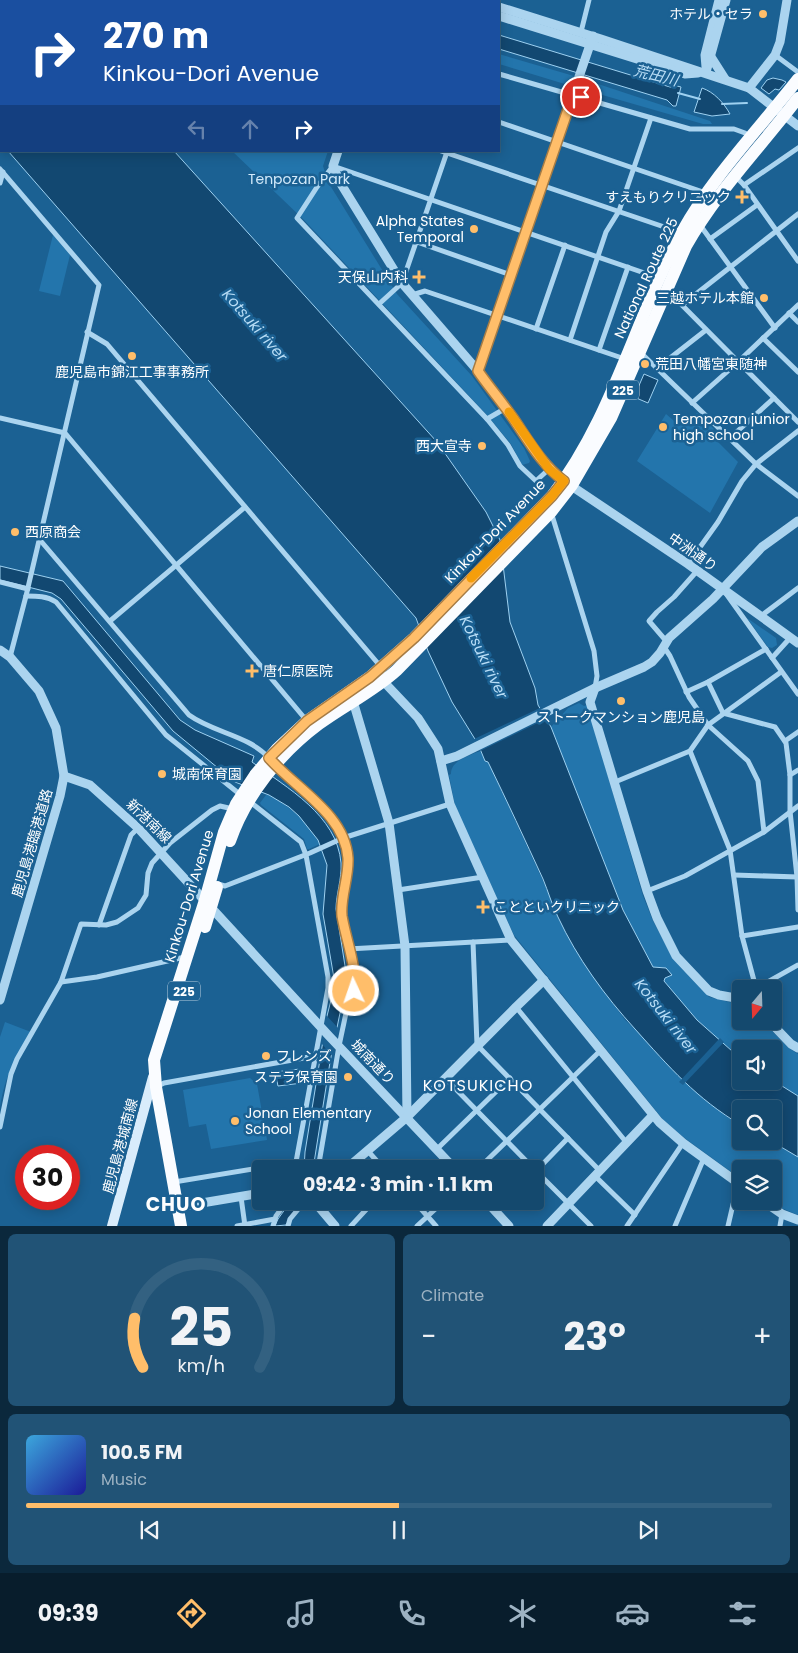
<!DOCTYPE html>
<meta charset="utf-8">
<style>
:root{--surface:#14496e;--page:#215376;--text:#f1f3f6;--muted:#9db2c2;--line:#336181;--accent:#ffbe6a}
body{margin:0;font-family:Poppins,"Noto Sans JP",sans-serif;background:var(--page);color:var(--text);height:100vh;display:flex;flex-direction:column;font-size:19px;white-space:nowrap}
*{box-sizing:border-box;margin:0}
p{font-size:16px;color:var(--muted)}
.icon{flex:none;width:28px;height:28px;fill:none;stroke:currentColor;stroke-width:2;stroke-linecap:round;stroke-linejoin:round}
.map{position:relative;height:1226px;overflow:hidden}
.details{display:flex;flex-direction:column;gap:8px;padding:8px;background:#0b283c;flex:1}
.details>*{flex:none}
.guide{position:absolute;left:0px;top:0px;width:500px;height:152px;box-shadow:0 2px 12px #0003,0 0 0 1px var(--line);background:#1a4fa0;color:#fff;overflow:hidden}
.needle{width:32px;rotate:199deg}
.controls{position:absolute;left:732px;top:980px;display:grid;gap:10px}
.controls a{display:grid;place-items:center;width:50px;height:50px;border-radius:5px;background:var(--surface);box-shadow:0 2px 12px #0003,0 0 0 1px var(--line);font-size:25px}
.speed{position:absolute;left:15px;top:1145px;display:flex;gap:10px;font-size:25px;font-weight:700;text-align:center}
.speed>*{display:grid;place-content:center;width:65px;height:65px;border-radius:50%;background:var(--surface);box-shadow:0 2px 12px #0003,0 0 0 1px var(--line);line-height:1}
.speed .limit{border:8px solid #d22;background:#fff;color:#111}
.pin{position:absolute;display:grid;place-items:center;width:42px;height:42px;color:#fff;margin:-21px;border:2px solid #fff;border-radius:50%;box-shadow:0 1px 5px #0007}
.me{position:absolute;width:55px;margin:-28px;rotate:357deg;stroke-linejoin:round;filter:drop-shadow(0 0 4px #0008)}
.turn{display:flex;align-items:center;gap:18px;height:105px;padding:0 20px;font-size:22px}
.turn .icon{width:65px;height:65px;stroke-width:2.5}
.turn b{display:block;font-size:35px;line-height:42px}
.lanes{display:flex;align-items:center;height:48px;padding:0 20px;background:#0003;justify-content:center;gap:25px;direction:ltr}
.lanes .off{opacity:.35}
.big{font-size:38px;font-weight:700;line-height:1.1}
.details .tile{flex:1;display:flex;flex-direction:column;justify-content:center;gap:8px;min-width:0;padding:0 18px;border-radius:8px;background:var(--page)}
.details .dial{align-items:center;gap:0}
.dial svg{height:130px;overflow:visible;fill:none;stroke:var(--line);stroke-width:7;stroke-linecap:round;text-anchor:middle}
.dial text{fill:var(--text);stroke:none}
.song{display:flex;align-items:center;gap:15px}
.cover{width:60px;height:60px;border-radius:8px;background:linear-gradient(135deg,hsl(200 70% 55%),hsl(240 70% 35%))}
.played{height:5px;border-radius:2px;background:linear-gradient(90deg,var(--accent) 50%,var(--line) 50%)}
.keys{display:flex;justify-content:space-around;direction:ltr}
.heat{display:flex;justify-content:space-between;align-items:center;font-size:28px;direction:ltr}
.details .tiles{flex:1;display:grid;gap:8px;grid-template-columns:1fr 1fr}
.tile:last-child{grid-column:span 2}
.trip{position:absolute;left:252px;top:1160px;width:292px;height:50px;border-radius:5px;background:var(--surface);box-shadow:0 2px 12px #0003,0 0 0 1px var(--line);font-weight:700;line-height:50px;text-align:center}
.tabs{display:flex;height:80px;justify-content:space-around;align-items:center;background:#081d2c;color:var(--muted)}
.tabs .icon{width:35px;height:35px}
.tabs .on{color:var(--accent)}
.tabs b{font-size:22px;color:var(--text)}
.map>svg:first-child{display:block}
.green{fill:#2375ac}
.water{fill:#124871;stroke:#9ed1f1}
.pier{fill:#1b6193}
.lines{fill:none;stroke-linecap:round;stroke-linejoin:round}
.stream{stroke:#9ed1f1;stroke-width:2}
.minor{stroke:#abd4ef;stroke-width:5}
.tertiary{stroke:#abd4ef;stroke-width:9}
.secondary{stroke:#d9ecfb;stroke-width:10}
.trunk{stroke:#fafcff;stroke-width:12}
.route-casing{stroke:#a67c45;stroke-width:12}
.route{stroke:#ffbe6a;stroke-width:9}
.slow{stroke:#f59e0b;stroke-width:9}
.poi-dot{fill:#ffbe6a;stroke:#1b6193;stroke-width:2}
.labels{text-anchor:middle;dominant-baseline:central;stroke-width:5;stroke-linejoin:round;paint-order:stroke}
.shield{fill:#1b6193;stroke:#bbd0df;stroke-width:1}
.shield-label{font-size:12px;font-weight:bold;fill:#fff}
.poi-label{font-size:14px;fill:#fff;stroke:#1b6193;text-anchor:start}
.park-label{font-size:14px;fill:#d2eafb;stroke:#1b6193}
.street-label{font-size:14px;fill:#fff;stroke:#1b6193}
.water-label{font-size:15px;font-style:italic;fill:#b8ddf6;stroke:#1b6193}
.quarter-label{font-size:16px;letter-spacing:1px;fill:#fff;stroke:#1b6193}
.district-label{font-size:19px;font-weight:bold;letter-spacing:1px;fill:#fff;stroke:#1b6193}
</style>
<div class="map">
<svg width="798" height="1226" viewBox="0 0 798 1226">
<rect width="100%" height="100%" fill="#1b6193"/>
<g class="green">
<path d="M499,54L574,76L572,83L568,85L499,64Z"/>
<path d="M583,79L710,121L712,124H703L585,90L581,85Z"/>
<path d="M232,151H328L323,166L328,182L397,294L472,376L524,448L530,461L529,463L522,465L511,444L487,415L304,220Z"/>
<path d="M53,235L70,255L60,296L39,291Z"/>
<path d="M697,413L714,429L710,434L738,462L710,513L637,461L666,414L680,426L690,415L693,417Z"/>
<path d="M747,618L776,638L777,645L772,648L768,647Z"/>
<path d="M579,703L584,706L587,705L643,896L653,921L674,960L709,997L741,1005V1021H762L790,1049L798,1054V1096L774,1081V1049H741V1059L697,1020L664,981L665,978L653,967L623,910L551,730V727L568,708Z"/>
<path d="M480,751L485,761L488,762L543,881L559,918L589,970L625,1020L731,1119L741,1125V1141H771L798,1157V1215L779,1207L772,1201H774V1169H741V1179L686,1139L665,1122L514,935L455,806L449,775L451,774C451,760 469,756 480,751Z"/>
<path d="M266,795H269C288,806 311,822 320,844L309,849H307L304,839L261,805L260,803Z"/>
<path d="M5,1022L31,1032C15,1058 5,1076 0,1107V1037Z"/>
<path d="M250,1078L257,1084L267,1140L211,1149L206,1124L189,1127L183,1090Z"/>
</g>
<g class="water">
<path d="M0,0L45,1H1V144Z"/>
<path d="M499,35L670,87H675L677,86L681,87L676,106H673L667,100L499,49Z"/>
<path d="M773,78L782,80L786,82L779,90L775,89L769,94L761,88L767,80Z"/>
<path d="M702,88C714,92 724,103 730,114L712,116L694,112Z"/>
<path d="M8,151H174L437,442L486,512L500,540L510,622L535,688L538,705L551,727L623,910L653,967L666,968L672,975L665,978L664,981L697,1020L741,1059V1081H774L798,1096V1157L771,1141H774V1109H741V1125C697,1099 669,1067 635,1029C605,996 577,958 558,917C552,905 548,891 543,879C525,840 507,801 488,762L485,761L478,744L452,702L428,651L416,618Z"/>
<path d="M644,374L658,380L648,403L634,397Z"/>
<path d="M0,566L63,581L180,720L195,730L254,756L252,762C287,788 337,815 341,863C342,879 336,894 336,909L348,985L340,1013L330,1062L313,1169H304L305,1152L327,1016L335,984L323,914L327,865L318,840L299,816L289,807L269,795L235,782L173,731L61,599L52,593L0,580Z"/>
<path d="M300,1069L302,1083L278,1086L275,1072Z"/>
<path d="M291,1201H302L286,1225L275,1226L278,1219Z"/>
</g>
<g class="pier">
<path d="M542,707L548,718L478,752L472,740Z"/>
<path d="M326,1015L339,1029L334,1058L321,1043Z"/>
<path d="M720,1038L724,1042L683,1085L679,1082Z"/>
</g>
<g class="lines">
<g class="stream">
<path d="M678,93L700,99"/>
<path d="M722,104L747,103"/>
</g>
<g class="minor">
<path d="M61,0L62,1"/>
<path d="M198,1V0"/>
<path d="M581,32L589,0"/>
<path d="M775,55L798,72"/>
<path d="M499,74L690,129H734L745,133L750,138"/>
<path d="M499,122L706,193"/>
<path d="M441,151L682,233"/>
<path d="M0,169L99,285L26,596L10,657"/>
<path d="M736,177L744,185L798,261"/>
<path d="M0,183L3,172"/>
<path d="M744,185L798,148"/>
<path d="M700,225L775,328"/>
<path d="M710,239L757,205"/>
<path d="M417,242L511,275"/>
<path d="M668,291L798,422"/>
<path d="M412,295L425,291L625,359"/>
<path d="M379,304L402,283L447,152"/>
<path d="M682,305L798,214"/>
<path d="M789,313L798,322"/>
<path d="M536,329L565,245"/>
<path d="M87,332L107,344L381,667"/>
<path d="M763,338L798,372"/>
<path d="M570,340L606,232L619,211L651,118"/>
<path d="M599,350L628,267"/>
<path d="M640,352L756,464L798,496"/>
<path d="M656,369L706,330"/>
<path d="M692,403L738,362L798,305"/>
<path d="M0,418L65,433L307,721"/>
<path d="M487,419L506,408"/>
<path d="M730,438L774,398"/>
<path d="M549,469L536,481L520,466L508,445L487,419L297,218L317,187L333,166L659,278"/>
<path d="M551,512L594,651L597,676L595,688"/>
<path d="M40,540L189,715C214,733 248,735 269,758"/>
<path d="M688,564L718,522L742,481L756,464L798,431"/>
<path d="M0,582L28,589"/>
<path d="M727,595L798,694"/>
<path d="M26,596C37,596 47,596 56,602L166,735L242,796"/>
<path d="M761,616L798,588"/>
<path d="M110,621L245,507"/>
<path d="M667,642L649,621L657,612L674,597L697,571"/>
<path d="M664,647L670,656L689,697L708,725L748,761L758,781L764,832"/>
<path d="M772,658L790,638"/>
<path d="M708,682L723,713L775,727L786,743L790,775V811L797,877L798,910"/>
<path d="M686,692L708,682L766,649"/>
<path d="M785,741L798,732"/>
<path d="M690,751L730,850L742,936L756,988"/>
<path d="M276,767L316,800L326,812L343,838L348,855V869L342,913L355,980L354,991L346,1013L339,1046L318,1169"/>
<path d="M790,775L798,770"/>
<path d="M615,782L690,751L708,725L781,672"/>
<path d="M249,801L301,842L306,855L328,977V988L296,1162V1169"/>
<path d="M734,875L798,877"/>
<path d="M218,884L225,886L310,853L343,838L450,804"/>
<path d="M398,890L483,877"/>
<path d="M647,891L685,876L764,832L798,806"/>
<path d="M99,925L131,835L138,828"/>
<path d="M742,936L798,927"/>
<path d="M473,942L477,1045L599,1170"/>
<path d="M348,949L511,940"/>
<path d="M61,982L97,977L185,957"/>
<path d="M755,989L798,965"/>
<path d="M516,1007L626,1142"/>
<path d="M445,1078L534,1169"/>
<path d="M156,1087L164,1083L315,1056"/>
<path d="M0,1127L11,1074L17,1059L61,982L81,924L106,925L117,922L138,908L146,895L148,873L152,863L170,843L212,810L220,806L233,809"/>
<path d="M437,1149L510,1078"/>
<path d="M367,1150L384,1169"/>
<path d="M478,1169L601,1050"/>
<path d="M536,1171L591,1226"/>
<path d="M536,1171L568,1138"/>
<path d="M595,1176L635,1215"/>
<path d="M174,1182L296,1162"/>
<path d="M241,1197L245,1226"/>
<path d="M414,1201L436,1226"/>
<path d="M237,1226L275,1219"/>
<path d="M273,1226L276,1216L287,1201"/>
<path d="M288,1226L290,1219L305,1201"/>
<path d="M351,1226L374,1201"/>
<path d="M417,1226L444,1201"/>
<path d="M627,1226L683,1143"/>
<path d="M675,1226L704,1158"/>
<path d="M728,1226L738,1183"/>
<path d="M780,1226L782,1214"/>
</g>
<g class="tertiary">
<path d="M450,0L453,1"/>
<path d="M476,0L480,1"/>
<path d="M379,1V0"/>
<path d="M388,1L389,0"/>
<path d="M499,7L601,39L749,88L798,126"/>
<path d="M499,16L685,74L698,73"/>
<path d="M711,57L725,79"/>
<path d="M706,67L705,55L719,0"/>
<path d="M706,72L726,0"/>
<path d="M749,88L775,55L780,42L787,0"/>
<path d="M338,151L333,166L341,184L402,283L478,371L549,469L564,481L688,564L798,643"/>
<path d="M478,371L593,36"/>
<path d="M0,650L10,657L39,691L56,728L64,776L60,796L0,1000"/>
<path d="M383,675L384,682L418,718L438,749L450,804L511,940L659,1122L683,1143L741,1185"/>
<path d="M595,688L590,702L647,891L657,918L676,956L709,991L719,995L741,999"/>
<path d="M353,701L389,823L405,946L407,1117"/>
<path d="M441,761L457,756L595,688L644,667L652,662L660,653L669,638L713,599L762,547L798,521"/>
<path d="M64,776L90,785L138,828L329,1036L455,1169"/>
<path d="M769,1021L791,1044L798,1048"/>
<path d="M346,1169L407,1117L516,1007L544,980"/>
<path d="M314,1201L335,1226"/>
<path d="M486,1201L509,1226"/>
<path d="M763,1201L782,1214L798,1220"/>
<path d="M178,1207L261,1193"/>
<path d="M547,1226L653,1115"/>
</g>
<path class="secondary" d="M112,1226L153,1077"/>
<g class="trunk">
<path d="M230,841C246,795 280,753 319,724C345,705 374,691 397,670L551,512L572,485L611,418L686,246C717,191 760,148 798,98"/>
<path d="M205,927L217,887"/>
<path d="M181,1226L156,1087L154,1060L205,900L224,832L236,804L255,775L277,749L307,721L370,677L414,638L552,496C613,418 635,318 682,232C713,176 759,129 798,79"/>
</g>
</g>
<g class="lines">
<defs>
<path id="route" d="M354,991C357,966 346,940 342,916C340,897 349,878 348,858C345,814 295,788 269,758L307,721L370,677L414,638L552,496L564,481C542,465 528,440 513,418C502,402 489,387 478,371L573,95L581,97"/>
</defs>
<use href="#route" class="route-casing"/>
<use href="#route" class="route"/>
<path class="slow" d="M471,578L552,496L564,481L549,469L509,412"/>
</g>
<g class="poi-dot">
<circle cx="763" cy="14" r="5"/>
<path d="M739.5 189.5h5v5h5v5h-5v5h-5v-5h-5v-5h5z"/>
<circle cx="474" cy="229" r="5"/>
<path d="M416.5 269.5h5v5h5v5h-5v5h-5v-5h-5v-5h5z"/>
<circle cx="764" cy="298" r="5"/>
<circle cx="132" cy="356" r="5"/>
<circle cx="645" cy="364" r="5"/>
<circle cx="663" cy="427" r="5"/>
<circle cx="482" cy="446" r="5"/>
<circle cx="15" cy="532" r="5"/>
<path d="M249.5 663.5h5v5h5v5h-5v5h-5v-5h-5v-5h5z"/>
<circle cx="621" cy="701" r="5"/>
<circle cx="162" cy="774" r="5"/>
<path d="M480.5 899.5h5v5h5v5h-5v5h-5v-5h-5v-5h5z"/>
<circle cx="266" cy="1056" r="5"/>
<circle cx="348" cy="1077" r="5"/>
<circle cx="235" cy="1121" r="5"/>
</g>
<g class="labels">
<g class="shield">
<rect x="607" y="380.5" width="32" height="19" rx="4"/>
<rect x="168" y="981.5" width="32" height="19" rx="4"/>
</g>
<g class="shield-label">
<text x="623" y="390">225</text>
<text x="184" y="991">225</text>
</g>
<g class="poi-label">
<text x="753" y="14" text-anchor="end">ホテル・セラ</text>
<text x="731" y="197" text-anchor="end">すえもりクリニック</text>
<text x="464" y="221" text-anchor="end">Alpha States<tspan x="464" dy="16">Temporal</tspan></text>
<text x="408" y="277" text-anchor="end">天保山内科</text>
<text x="754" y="298" text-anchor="end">三越ホテル本館</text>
<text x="655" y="364">荒田八幡宮東随神</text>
<text x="132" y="372" text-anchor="middle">鹿児島市錦江工事事務所</text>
<text x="673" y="419">Tempozan junior<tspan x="673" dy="16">high school</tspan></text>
<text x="472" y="446" text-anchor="end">西大宣寺</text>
<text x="25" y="532">西原商会</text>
<text x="263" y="671">唐仁原医院</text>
<text x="621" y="717" text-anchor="middle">ストークマンション鹿児島</text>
<text x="172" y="774">城南保育園</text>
<text x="494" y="907">ことといクリニック</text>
<text x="276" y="1056">フレンズ</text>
<text x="338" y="1077" text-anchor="end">ステラ保育園</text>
<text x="245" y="1113">Jonan Elementary<tspan x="245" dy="16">School</tspan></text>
</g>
<g class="park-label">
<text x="299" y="179">Tenpozan Park</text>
</g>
<g class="street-label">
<text transform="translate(646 278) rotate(-65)">National Route 225</text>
<text transform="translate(495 531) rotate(-46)">Kinkou-Dori Avenue</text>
<text transform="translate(693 552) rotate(35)">中洲通り</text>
<text transform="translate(149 821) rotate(44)">新港南線</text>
<text transform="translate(32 843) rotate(-74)">鹿児島港臨港道路</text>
<text transform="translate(189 896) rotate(-73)">Kinkou-Dori Avenue</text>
<text transform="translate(373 1062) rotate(46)">城南通り</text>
<text transform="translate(120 1146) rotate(-75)">鹿児島港城南線</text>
</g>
<g class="water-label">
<text transform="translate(656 75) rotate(14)">荒田川</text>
<text transform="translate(255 325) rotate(49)">Kotsuki river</text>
<text transform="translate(484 657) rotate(64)">Kotsuki river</text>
<text transform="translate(666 1016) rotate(52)">Kotsuki river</text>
</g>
<g class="quarter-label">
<text x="478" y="1085">KOTSUKICHO</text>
</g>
<g class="district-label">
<text x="176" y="1204">CHUO</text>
</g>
</g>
</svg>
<div class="controls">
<a><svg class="needle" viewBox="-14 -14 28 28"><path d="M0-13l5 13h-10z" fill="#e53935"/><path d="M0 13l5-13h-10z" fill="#9db2c2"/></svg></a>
<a><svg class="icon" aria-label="sound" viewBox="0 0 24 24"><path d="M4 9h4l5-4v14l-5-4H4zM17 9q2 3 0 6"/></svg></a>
<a><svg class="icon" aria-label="search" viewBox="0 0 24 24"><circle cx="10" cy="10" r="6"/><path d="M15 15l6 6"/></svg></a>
<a><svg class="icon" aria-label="layers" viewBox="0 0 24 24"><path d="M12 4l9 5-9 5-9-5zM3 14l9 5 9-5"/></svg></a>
</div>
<div class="speed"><div class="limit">30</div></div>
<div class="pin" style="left:581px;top:97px;background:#d93025"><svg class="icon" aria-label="arrive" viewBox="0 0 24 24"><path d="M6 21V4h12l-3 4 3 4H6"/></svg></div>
<svg class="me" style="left:354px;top:991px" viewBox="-20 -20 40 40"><circle r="17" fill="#ffbe6a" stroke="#fff" stroke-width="3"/><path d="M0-11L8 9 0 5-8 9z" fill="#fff"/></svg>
<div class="trip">09:42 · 3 min · 1.1 km</div>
<div class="guide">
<div class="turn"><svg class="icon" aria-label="right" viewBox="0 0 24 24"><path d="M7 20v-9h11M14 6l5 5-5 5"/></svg><div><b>270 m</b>Kinkou-Dori Avenue</div></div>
<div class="lanes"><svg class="icon off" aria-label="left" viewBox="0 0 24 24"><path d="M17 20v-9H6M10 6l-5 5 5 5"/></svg><svg class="icon off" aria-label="ahead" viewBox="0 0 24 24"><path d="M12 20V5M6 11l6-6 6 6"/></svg><svg class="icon" aria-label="right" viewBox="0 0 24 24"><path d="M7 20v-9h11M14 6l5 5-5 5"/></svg></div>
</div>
</div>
<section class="details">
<div class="tiles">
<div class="tile dial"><svg viewBox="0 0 100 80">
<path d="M14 69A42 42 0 1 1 86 69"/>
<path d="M14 69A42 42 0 0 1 9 39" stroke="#ffbe6a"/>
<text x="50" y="56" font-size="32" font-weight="700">25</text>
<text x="50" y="72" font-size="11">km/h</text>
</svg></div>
<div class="tile"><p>Climate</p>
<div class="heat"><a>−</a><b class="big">23°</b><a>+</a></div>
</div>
<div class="tile">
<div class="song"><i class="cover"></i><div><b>100.5 FM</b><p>Music</p></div></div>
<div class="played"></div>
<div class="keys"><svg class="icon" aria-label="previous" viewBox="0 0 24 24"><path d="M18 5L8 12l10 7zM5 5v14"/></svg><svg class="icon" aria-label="pause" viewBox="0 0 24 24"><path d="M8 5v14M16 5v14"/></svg><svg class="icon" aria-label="next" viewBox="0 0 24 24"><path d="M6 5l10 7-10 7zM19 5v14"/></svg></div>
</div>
</div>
</section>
<nav class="tabs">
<b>09:39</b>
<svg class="icon on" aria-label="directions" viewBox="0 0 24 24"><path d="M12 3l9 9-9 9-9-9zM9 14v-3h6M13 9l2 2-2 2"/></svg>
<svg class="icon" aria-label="music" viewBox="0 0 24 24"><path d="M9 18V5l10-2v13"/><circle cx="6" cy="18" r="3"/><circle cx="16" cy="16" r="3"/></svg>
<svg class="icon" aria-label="phone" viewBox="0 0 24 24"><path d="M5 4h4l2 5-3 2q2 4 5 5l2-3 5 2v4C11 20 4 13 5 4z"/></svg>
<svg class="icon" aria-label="climate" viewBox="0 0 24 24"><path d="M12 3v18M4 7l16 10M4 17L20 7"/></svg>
<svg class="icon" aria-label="car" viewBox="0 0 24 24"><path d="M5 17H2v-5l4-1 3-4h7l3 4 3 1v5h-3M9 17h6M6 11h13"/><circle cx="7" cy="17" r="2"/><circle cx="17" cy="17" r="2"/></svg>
<svg class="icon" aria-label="filters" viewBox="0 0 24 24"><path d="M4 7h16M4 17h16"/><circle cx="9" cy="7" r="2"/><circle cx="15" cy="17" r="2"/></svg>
</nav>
